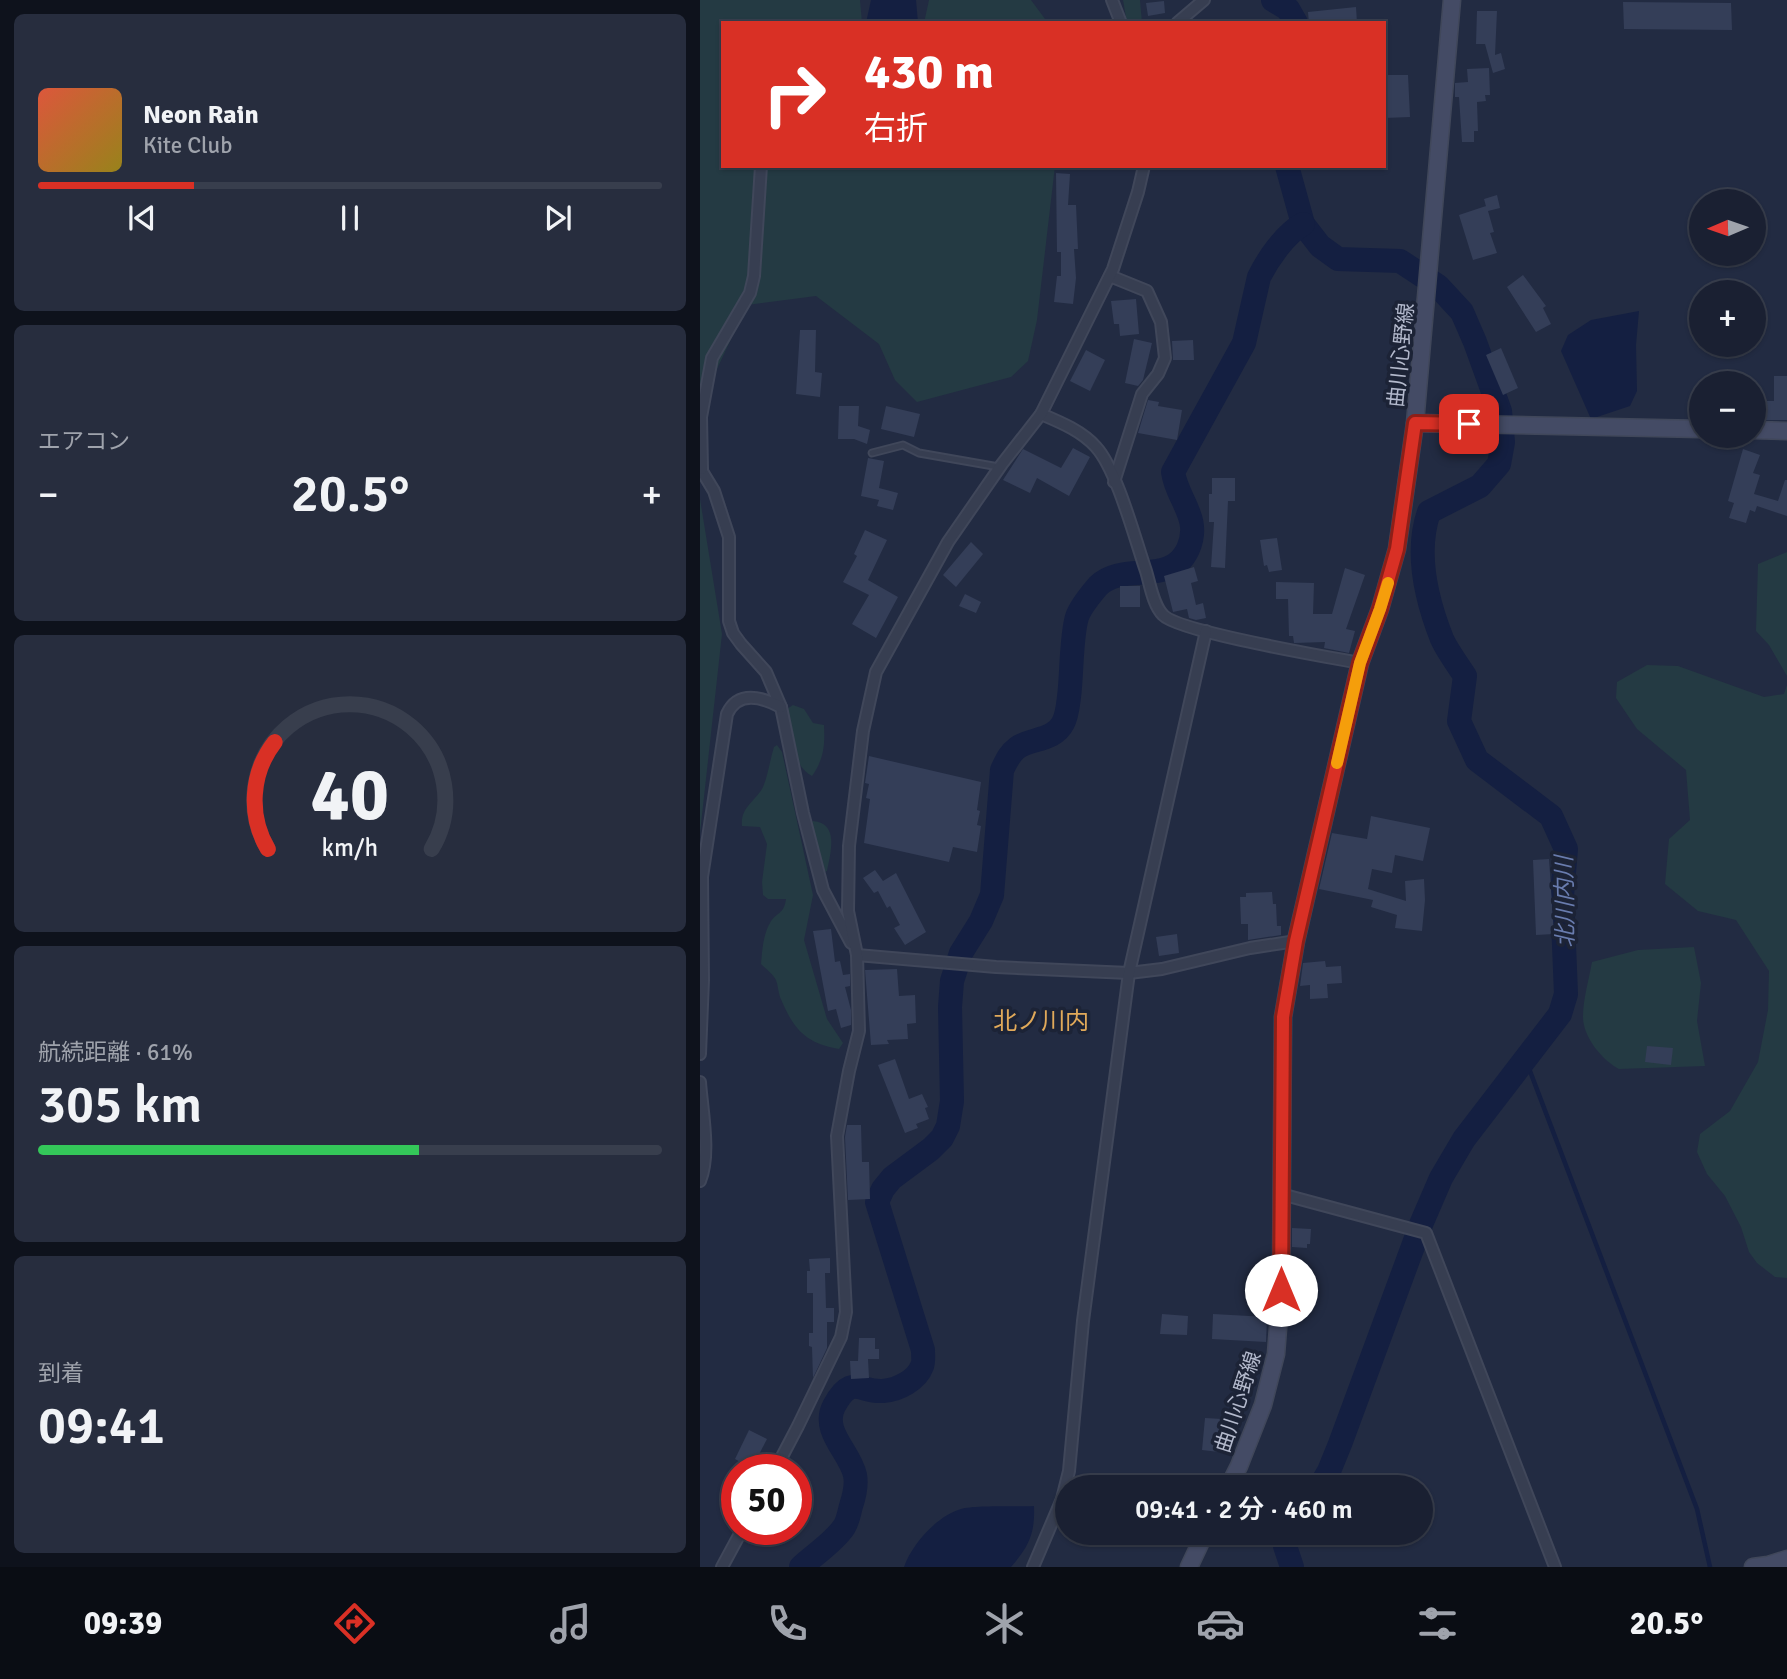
<!DOCTYPE html>
<html lang="ja">
<meta charset="utf-8">
<style>
:root{--surface:#1a2032;--page:#272d3e;--text:#f1f3f6;--muted:#9fa3ac;--line:#383e4d;--accent:#d93025}
body{margin:0;font-family:Signika,"Noto Sans JP",sans-serif;background:var(--page);color:var(--text);height:100vh;display:flex;flex-direction:column;font-size:26px;white-space:nowrap}
*{box-sizing:border-box;margin:0}
p{font-size:23px;color:var(--muted)}
.icon{flex:none;width:38px;height:38px;fill:none;stroke:currentColor;stroke-width:2;stroke-linecap:round;stroke-linejoin:round}
.map{position:relative;flex:1;overflow:hidden}
.drawer{display:flex;flex-direction:column;gap:14px;padding:14px;background:#0e121c;width:700px}
.drawer>*{flex:none}
.guide{position:absolute;left:21px;top:21px;width:665px;height:147px;border-radius:0px;box-shadow:0 2px 5px #0004,0 0 0 2px var(--line);background:#d93025;color:#fff;overflow:hidden}
.needle{width:46px;rotate:268deg}
.controls{position:absolute;left:989px;top:189px;display:grid;gap:14px}
.controls a{display:grid;place-items:center;width:77px;height:77px;border-radius:50%;background:var(--surface);box-shadow:0 2px 5px #0004,0 0 0 2px var(--line);font-size:35px}
.speed{position:absolute;left:21px;top:1454px;display:flex;gap:14px;font-size:35px;font-weight:700;text-align:center}
.speed>*{display:grid;place-content:center;width:91px;height:91px;border-radius:50%;background:var(--surface);box-shadow:0 2px 5px #0004,0 0 0 2px var(--line);line-height:1}
.speed .limit{border:10px solid #d22;background:#fff;color:#111}
.pin{position:absolute;display:grid;place-items:center;width:60px;height:60px;color:#fff;margin:-30px;border-radius:14px;box-shadow:0 4px 10px #0006}
.me{position:absolute;width:77px;margin:-38px;rotate:0deg;stroke-linejoin:round;filter:drop-shadow(0 0 5px #0008)}
.turn{display:flex;align-items:center;gap:24px;height:147px;padding:0 28px;font-size:32px}
.turn .icon{width:91px;height:91px;stroke-width:2.5}
.turn b{display:block;font-size:49px;line-height:60px}
.big{font-size:52px;font-weight:600;line-height:1.1}
.drawer .widget{flex:1;display:flex;flex-direction:column;justify-content:center;gap:10px;min-width:0;padding:0 24px;border-radius:10px;background:var(--page)}
.drawer .dial{align-items:center;gap:0}
.dial svg{height:182px;overflow:visible;fill:none;stroke:var(--line);stroke-width:7;stroke-linecap:round;text-anchor:middle}
.dial text{fill:var(--text);stroke:none}
.song{display:flex;align-items:center;gap:21px}
.cover{width:84px;height:84px;border-radius:10px;background:linear-gradient(135deg,hsl(10 70% 55%),hsl(50 70% 35%))}
.played{height:7px;border-radius:4px;background:linear-gradient(90deg,var(--accent) 25%,var(--line) 25%)}
.keys{display:flex;justify-content:space-around;direction:ltr}
.heat{display:flex;justify-content:space-between;align-items:center;font-size:38px;direction:ltr}
.charge{height:10px;border-radius:5px;background:linear-gradient(90deg,#34c759 61%,var(--line) 0)}
.trip{position:absolute;left:355px;top:1475px;width:378px;height:70px;border-radius:35px;background:var(--surface);box-shadow:0 2px 5px #0004,0 0 0 2px var(--line);font-weight:600;line-height:70px;text-align:center}
.tab-bar{display:flex;height:112px;justify-content:space-around;align-items:center;background:#0a0d14;color:var(--muted)}
.tab-bar .icon{width:49px;height:49px}
.tab-bar .selected{color:var(--accent)}
.tab-bar b{font-size:32px;color:var(--text)}
main{display:flex;flex:1;min-height:0}
.map>svg:first-child{display:block}
.green{fill:#243a43}
.water{fill:#141f41}
.lines{fill:none;stroke-linecap:round;stroke-linejoin:round}
.stream{stroke:#141f41;stroke-width:4.5}
.river{stroke:#141f41;stroke-width:24}
.building{fill:#343e58}
.lane-casing{stroke:#40475a;stroke-width:9}
.street-casing{stroke:#40475a;stroke-width:14}
.secondary-casing{stroke:#40475a;stroke-width:19}
.lane{stroke:#373e51;stroke-width:5}
.street{stroke:#373e51;stroke-width:10}
.secondary{stroke:#444b65;stroke-width:16}
.route-casing{stroke:#8d1f18;stroke-width:18}
.route{stroke:#d93025;stroke-width:12}
.slow{stroke:#f59e0b;stroke-width:12}
.labels{text-anchor:middle;dominant-baseline:central;stroke-width:7;stroke-linejoin:round;paint-order:stroke}
.street-label{font-size:21px;fill:#b3b9cc;stroke:#1c2336}
.water-label{font-size:23px;font-style:italic;fill:#697cae;stroke:#1c2336}
.quarter-label{font-size:24px;fill:#e0a95a;stroke:#1c2336}
</style>
<main>
<section class="drawer">
<div class="widget">
<div class="song"><i class="cover"></i><div><b>Neon Rain</b><p>Kite Club</p></div></div>
<div class="played"></div>
<div class="keys"><svg class="icon" aria-label="previous" viewBox="0 0 24 24"><path d="M18 5L8 12l10 7zM5 5v14"/></svg><svg class="icon" aria-label="pause" viewBox="0 0 24 24"><path d="M8 5v14M16 5v14"/></svg><svg class="icon" aria-label="next" viewBox="0 0 24 24"><path d="M6 5l10 7-10 7zM19 5v14"/></svg></div>
</div>
<div class="widget"><p>エアコン</p>
<div class="heat"><a>−</a><b class="big">20.5°</b><a>+</a></div>
</div>
<div class="widget dial"><svg viewBox="0 0 100 80">
<path d="M14 69A42 42 0 1 1 86 69"/>
<path d="M14 69A42 42 0 0 1 17 22" stroke="#d93025"/>
<text x="50" y="56" font-size="32" font-weight="700">40</text>
<text x="50" y="72" font-size="11">km/h</text>
</svg></div>
<div class="widget"><p>航続距離 · 61%</p><b class="big">305 km</b><div class="charge"></div></div>
<div class="widget"><p>到着</p><b class="big">09:41</b></div>
</section>
<div class="map">
<svg width="1087" height="1567" viewBox="0 0 1087 1567">
<rect width="100%" height="100%" fill="#222b42"/>
<g class="green">
<path d="M0,0H160L162,23H23V166H355L337,320L328,361L311,377L217,402L195,380L179,344L116,296L47,305L0,405Z"/>
<path d="M229,0H331L348,23H224Z"/>
<path d="M423,0H440L442,23H427Z"/>
<path d="M0,499L22,634L0,833Z"/>
<path d="M1087,552V676L1069,645L1056,631L1058,564Z"/>
<path d="M947,665L978,666L1064,697L1084,694L1087,685V1278L1075,1277L1057,1263L1049,1252L1041,1227L1025,1196L1007,1174L997,1152L1000,1134L1030,1111L1058,1062L1068,1010L1069,971L1036,920L998,911L965,884L969,839L990,820L986,770L937,729L916,698L917,682Z"/>
<path d="M93,705L104,709L113,723L124,725C125,745 124,759 112,776C92,766 87,729 87,709Z"/>
<path d="M77,745L82,752L113,895L104,940L127,1019L143,1043L139,1049C104,1043 93,1028 80,997C78,991 78,985 76,980C73,974 66,969 61,964C62,952 63,935 70,923C76,912 84,915 86,899H68L63,895L62,882L67,844L60,827L42,826C40,807 56,801 63,787C68,775 70,760 74,747Z"/>
<path d="M113,821C139,823 131,852 127,871L114,876L105,846L104,830Z"/>
<path d="M994,947L1001,983L997,1021L1005,1066L919,1069C902,1060 883,1037 883,1017C883,999 889,979 892,962L938,950Z"/>
</g>
<g class="water">
<path d="M171,0H216L218,23H166Z"/>
<path d="M939,311L936,345L937,391L930,406L891,419L861,351L868,335L891,320Z"/>
<path d="M334,1506C335,1534 329,1546 311,1567H204C212,1544 237,1516 261,1509C275,1505 317,1507 334,1506Z"/>
</g>
<g class="lines">
<path class="stream" d="M825,1058L997,1509L1010,1567"/>
<g class="river">
<path d="M573,0L588,9L596,23"/>
<path d="M587,166L603,224L620,246L638,259L700,261L738,286L762,312L775,342L800,411L803,442L799,464L780,486L729,512C715,552 727,601 742,639C748,652 758,665 765,676L759,721L777,760L851,816L866,849L862,896L866,994L860,1014L764,1139L741,1178L722,1222L640,1444L629,1471L619,1488"/>
<path d="M586,1533L585,1546L592,1567"/>
<path d="M101,1567C115,1554 134,1542 144,1527C148,1521 149,1513 151,1506C154,1497 157,1485 155,1475C150,1452 121,1431 134,1406C152,1373 160,1393 183,1391C198,1390 217,1380 222,1366C224,1362 223,1355 223,1350L177,1202L183,1189L192,1178L231,1149L242,1138L248,1126L252,1101L250,1007L252,981L261,953L281,921L292,895L302,770C306,762 309,754 317,748C331,738 354,741 363,723C367,716 368,705 369,697C372,674 371,637 377,617C380,608 392,593 398,586C423,561 471,587 488,549C502,518 477,500 473,472L544,343L559,277C568,259 585,234 603,224"/>
</g>
</g>
<g class="building">
<path d="M464,1L465,13L448,16L446,3Z"/>
<path d="M923,2L1031,3L1032,30L924,29Z"/>
<path d="M656,7L657,23H609L608,12Z"/>
<path d="M777,11H797L795,55L801,53L805,69L793,73L785,44H776Z"/>
<path d="M789,68L790,95H785L786,101L777,102L778,131H774V142H762L759,97H755V83L768,82L767,69Z"/>
<path d="M686,75H708L710,117L684,118Z"/>
<path d="M356,173L370,174L368,205H376L378,249H374L376,278L373,304L354,302L357,276H361V252H357Z"/>
<path d="M797,195L800,208L788,211L794,232L790,233L797,253L773,260L759,215L786,206L787,210L784,199Z"/>
<path d="M823,275L846,306L843,308L851,324L836,332L807,287Z"/>
<path d="M436,299L439,334L420,336L419,324H414L411,301Z"/>
<path d="M100,330H116L115,372L122,373L120,397L96,394Z"/>
<path d="M434,339L452,343L443,380L438,386L425,383Z"/>
<path d="M493,340L494,360H473L472,341Z"/>
<path d="M801,348L818,388L803,395L786,355Z"/>
<path d="M386,350L405,360L390,391L370,381Z"/>
<path d="M1074,376H1087V420H1060V401H1074Z"/>
<path d="M448,400L459,402L458,406L482,410L477,440L438,433Z"/>
<path d="M139,406H159L158,426L170,430L167,444L154,439H138Z"/>
<path d="M186,406L220,414L214,437L181,429Z"/>
<path d="M373,448L390,457L369,496L337,478L330,493L303,480L323,449L361,468Z"/>
<path d="M1043,449L1060,455L1053,473L1060,475L1054,494L1078,501L1085,480H1087V516L1057,506L1055,512L1050,510L1046,523L1029,518L1034,503L1028,501Z"/>
<path d="M168,458L184,461L179,488L198,493L193,510L177,506L179,500L161,496Z"/>
<path d="M512,478H535V501H528L525,568L511,567L514,522H509V494H512Z"/>
<path d="M165,530L187,540L168,580L198,597L176,638L152,624L169,595L143,582L157,556L154,554Z"/>
<path d="M577,538L582,570L569,572L567,565L564,566L560,540Z"/>
<path d="M271,542L283,554L256,587L243,575Z"/>
<path d="M494,567L498,581L491,583L496,605L503,603L506,618L496,620L489,618L487,609L473,612L464,576Z"/>
<path d="M645,568L665,575L646,629L655,631L649,653L624,648L625,642L594,643L593,636H589L588,599H576V582L614,583L613,614H632Z"/>
<rect x="420" y="586" width="20" height="21"/>
<path d="M265,594L281,602L276,613L259,606Z"/>
<path d="M169,756L281,782L277,810L280,811L277,825L281,826L277,852L253,847L249,862L164,843L170,799L166,798L169,784L165,783Z"/>
<path d="M671,816L730,828L723,861L695,855L692,873L672,869L668,889L706,901L705,881L724,879L725,900L722,931L695,928L697,915L671,907L673,900L619,889L632,833L667,839Z"/>
<path d="M849,859L854,934L836,935L833,860Z"/>
<path d="M175,870L183,881L196,873L226,932L205,945L194,928L200,925L190,906L187,908L178,891L174,893L163,878Z"/>
<path d="M572,892L573,904H576L577,926H581V935L548,940V924H541L540,897H546V893Z"/>
<path d="M131,929L135,962L140,961L143,975L150,974V986L145,987L151,1010V1025L141,1028L136,1009L128,1011L113,931Z"/>
<path d="M477,934L479,953L459,956L456,937Z"/>
<path d="M625,961L626,967L641,966L642,983L627,984L628,998L610,999V985L600,986L603,963Z"/>
<path d="M197,969L199,996L215,995L216,1023L207,1024L208,1039L187,1040L189,1044L171,1045L165,970Z"/>
<path d="M947,1046L973,1048L971,1065L945,1062Z"/>
<path d="M195,1059L209,1099L222,1094L228,1107L225,1108L229,1119L216,1124L218,1128L205,1133L178,1065Z"/>
<path d="M147,1125H161L162,1162H169L170,1199L148,1200L145,1137Z"/>
<path d="M592,1228L611,1229L610,1244H607V1248L592,1247Z"/>
<path d="M130,1258V1273H125L126,1308H134V1322H127V1348L113,1378L112,1347L109,1346V1333H113V1293H107V1271H110L109,1259Z"/>
<path d="M462,1314L488,1316L487,1335L460,1334Z"/>
<path d="M513,1314L567,1317L566,1342L512,1339Z"/>
<path d="M159,1338H175V1349H179V1359H168L169,1378L151,1379L150,1361H158Z"/>
<path d="M505,1418L522,1419L519,1452L502,1450Z"/>
<path d="M49,1430L67,1439L52,1468L35,1459Z"/>
</g>
<g class="lines">
<defs>
<path id="lane" d="M172,453L203,445L219,453L299,467"/>
<g id="street">
<path d="M412,0L421,23"/>
<path d="M477,23L504,0"/>
<path d="M410,276L447,291L461,322L465,358L458,374L442,394L414,482"/>
<path d="M341,414C360,422 382,431 396,447C417,470 435,539 446,571C450,584 453,605 463,615C479,632 628,657 660,663"/>
<path d="M0,468L14,491L29,537V621L33,633L41,644L66,672L81,707L103,813L123,890L151,943"/>
<path d="M2,469L1,417L12,358L50,293L54,276L61,166"/>
<path d="M157,955L296,967L429,973L462,969L550,948L596,941"/>
<path d="M0,1054L3,980L2,877L27,714C38,690 62,697 81,707"/>
<path d="M0,1082C2,1110 11,1155 0,1181"/>
<path d="M581,1194L726,1233L855,1567"/>
<path d="M75,1470L98,1426L141,1337L146,1312L137,1136L149,1071L159,1031L157,955L148,911L149,846L163,731L176,672L248,542L302,464L341,414L413,269L438,192L444,166"/>
<path d="M22,1567L42,1530"/>
<path d="M333,1567L362,1499L369,1471L383,1321L429,973L506,631"/>
</g>
<g id="secondary">
<path d="M715,423L1001,429"/>
<path d="M1054,430L1087,431"/>
<path d="M528,1488L539,1466L563,1405L576,1354L581,1290L583,1017L596,941L660,663L680,609L697,549L715,423L752,0"/>
<path d="M489,1567L505,1533"/>
<path d="M1053,1567L1068,1565L1087,1559"/>
</g>
</defs>
<use href="#lane" class="lane-casing"/>
<use href="#street" class="street-casing"/>
<use href="#secondary" class="secondary-casing"/>
<use href="#lane" class="lane"/>
<use href="#street" class="street"/>
<use href="#secondary" class="secondary"/>
</g>
<g class="lines">
<defs>
<path id="route" d="M581,1290L583,1017L596,941L660,663L680,609L697,549L715,423L769,424"/>
</defs>
<use href="#route" class="route-casing"/>
<use href="#route" class="route"/>
<path class="slow" d="M637,763L660,663L680,609L688,583"/>
</g>
<g class="labels">
<g class="street-label">
<text transform="translate(701 355) rotate(-84)">曲川心野線</text>
<text transform="translate(538 1402) rotate(-72)">曲川心野線</text>
</g>
<g class="water-label">
<text transform="translate(865 902) rotate(-91)">北川内川</text>
</g>
<g class="quarter-label">
<text x="341" y="1021">北ノ川内</text>
</g>
</g>
</svg>
<div class="controls">
<a><svg class="needle" viewBox="-14 -14 28 28"><path d="M0-13l5 13h-10z" fill="#e53935"/><path d="M0 13l5-13h-10z" fill="#9fa3ac"/></svg></a>
<a>+</a>
<a>−</a>
</div>
<div class="speed"><div class="limit">50</div></div>
<div class="pin" style="left:769px;top:424px;background:#d93025"><svg class="icon" aria-label="arrive" viewBox="0 0 24 24"><path d="M6 21V4h12l-3 4 3 4H6"/></svg></div>
<svg class="me" style="left:581px;top:1290px" viewBox="-20 -20 40 40"><circle r="19" fill="#fff"/><path d="M0-13L10 11 0 6-10 11z" fill="#d93025"/></svg>
<div class="trip">09:41 · 2 分 · 460 m</div>
<div class="guide">
<div class="turn"><svg class="icon" aria-label="right" viewBox="0 0 24 24"><path d="M7 20v-9h11M14 6l5 5-5 5"/></svg><div><b>430 m</b>右折</div></div>
</div>
</div>
</main>
<nav class="tab-bar">
<b>09:39</b>
<svg class="icon selected" aria-label="directions" viewBox="0 0 24 24"><path d="M12 3l9 9-9 9-9-9zM9 14v-3h6M13 9l2 2-2 2"/></svg>
<svg class="icon" aria-label="music" viewBox="0 0 24 24"><path d="M9 18V5l10-2v13"/><circle cx="6" cy="18" r="3"/><circle cx="16" cy="16" r="3"/></svg>
<svg class="icon" aria-label="phone" viewBox="0 0 24 24"><path d="M5 4h4l2 5-3 2q2 4 5 5l2-3 5 2v4C11 20 4 13 5 4z"/></svg>
<svg class="icon" aria-label="climate" viewBox="0 0 24 24"><path d="M12 3v18M4 7l16 10M4 17L20 7"/></svg>
<svg class="icon" aria-label="car" viewBox="0 0 24 24"><path d="M5 17H2v-5l4-1 3-4h7l3 4 3 1v5h-3M9 17h6M6 11h13"/><circle cx="7" cy="17" r="2"/><circle cx="17" cy="17" r="2"/></svg>
<svg class="icon" aria-label="filters" viewBox="0 0 24 24"><path d="M4 7h16M4 17h16"/><circle cx="9" cy="7" r="2"/><circle cx="15" cy="17" r="2"/></svg>
<b>20.5°</b>
</nav>
